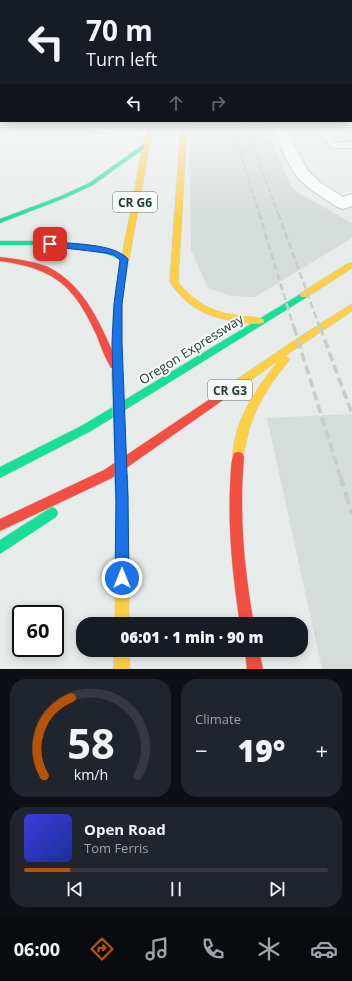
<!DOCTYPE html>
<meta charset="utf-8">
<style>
:root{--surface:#171b24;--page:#20242c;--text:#f1f3f6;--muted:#9ea1a6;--line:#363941;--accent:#b45309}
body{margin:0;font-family:"Open Sans",sans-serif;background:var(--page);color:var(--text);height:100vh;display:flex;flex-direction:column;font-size:15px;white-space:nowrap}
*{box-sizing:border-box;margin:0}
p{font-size:13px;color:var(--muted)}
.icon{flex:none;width:22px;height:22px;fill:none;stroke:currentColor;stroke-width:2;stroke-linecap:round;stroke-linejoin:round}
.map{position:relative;height:669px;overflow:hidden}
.drawer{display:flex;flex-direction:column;gap:10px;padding:10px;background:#0d0f14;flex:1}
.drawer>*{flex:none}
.top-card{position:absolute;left:0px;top:0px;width:352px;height:122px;box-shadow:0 2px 10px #0003;background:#171b24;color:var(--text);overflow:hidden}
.speed{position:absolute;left:12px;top:605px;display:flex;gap:8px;font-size:20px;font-weight:700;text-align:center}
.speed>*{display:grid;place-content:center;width:52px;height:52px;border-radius:50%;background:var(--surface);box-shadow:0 2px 10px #0003;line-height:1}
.speed .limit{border:2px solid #111;border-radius:6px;background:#fff;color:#111}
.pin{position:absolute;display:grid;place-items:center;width:34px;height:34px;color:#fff;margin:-17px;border-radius:8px;box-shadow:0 2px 6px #0006}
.me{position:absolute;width:44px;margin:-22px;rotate:0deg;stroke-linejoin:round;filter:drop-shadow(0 0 3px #0008)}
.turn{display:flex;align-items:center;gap:14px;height:84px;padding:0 20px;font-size:18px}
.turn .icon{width:52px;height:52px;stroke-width:2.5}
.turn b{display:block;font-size:28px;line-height:34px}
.lanes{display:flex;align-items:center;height:38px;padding:0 20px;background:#0003;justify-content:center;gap:20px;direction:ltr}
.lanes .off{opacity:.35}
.big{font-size:30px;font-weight:800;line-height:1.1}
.drawer .widget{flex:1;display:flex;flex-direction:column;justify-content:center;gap:6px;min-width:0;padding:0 14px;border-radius:16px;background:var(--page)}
.drawer .dial{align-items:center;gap:0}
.dial svg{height:104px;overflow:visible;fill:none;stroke:var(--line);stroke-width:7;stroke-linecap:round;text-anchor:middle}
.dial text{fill:var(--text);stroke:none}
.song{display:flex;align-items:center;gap:12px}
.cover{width:48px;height:48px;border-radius:6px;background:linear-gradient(135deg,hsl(240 70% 55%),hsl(230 70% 35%))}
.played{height:4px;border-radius:2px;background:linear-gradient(90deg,var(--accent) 15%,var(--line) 15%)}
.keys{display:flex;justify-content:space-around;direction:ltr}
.heat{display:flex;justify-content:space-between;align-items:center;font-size:22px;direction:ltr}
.drawer .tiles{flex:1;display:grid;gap:10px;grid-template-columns:1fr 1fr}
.widget:last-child{grid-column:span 2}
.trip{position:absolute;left:76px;top:617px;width:232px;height:40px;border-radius:16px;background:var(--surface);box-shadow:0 2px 10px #0003;font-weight:800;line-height:40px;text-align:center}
.tabs{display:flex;height:64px;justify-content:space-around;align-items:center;background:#090b0e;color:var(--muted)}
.tabs .icon{width:28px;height:28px}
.tabs .current{color:var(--accent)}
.tabs b{font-size:18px;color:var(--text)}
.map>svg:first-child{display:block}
.built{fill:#d5dcd9}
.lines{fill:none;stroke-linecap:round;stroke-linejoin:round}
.lane-casing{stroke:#c4c8c6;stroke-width:2}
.street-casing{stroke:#c4c8c6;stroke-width:2}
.fast-casing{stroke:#c2cac7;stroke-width:1}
.slow-casing{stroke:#c2cac7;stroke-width:1}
.jam-casing{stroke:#c2cac7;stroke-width:1}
.lane{fill:#fbfcfc;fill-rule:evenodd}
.street{fill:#fbfcfc;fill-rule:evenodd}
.fast{fill:#16e098;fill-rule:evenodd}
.slow{fill:#ffcf43;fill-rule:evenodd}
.jam{fill:#f24e42;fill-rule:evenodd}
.rail-far3{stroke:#c8ccca;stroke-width:2;stroke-dasharray:5.5 2.5;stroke-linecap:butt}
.rail-far2{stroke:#c8ccca;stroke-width:2.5;stroke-dasharray:7 3.5;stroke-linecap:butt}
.rail-far1{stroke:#c8ccca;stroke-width:3.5;stroke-dasharray:9 4.5;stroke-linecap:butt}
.rail{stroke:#c8ccca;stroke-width:4.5;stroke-dasharray:12 6;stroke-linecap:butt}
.fast-bridge-far1-casing{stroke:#c2cac7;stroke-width:12;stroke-linecap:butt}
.fast-bridge-casing{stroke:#c2cac7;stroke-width:14;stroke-linecap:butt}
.fast-bridge-far1{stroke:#16e098;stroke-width:10}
.fast-bridge{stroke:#16e098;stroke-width:13}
.route{fill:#1a73e8;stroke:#114b97}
.labels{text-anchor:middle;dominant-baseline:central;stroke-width:4;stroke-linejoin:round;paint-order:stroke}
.shield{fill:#f5f9f7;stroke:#637571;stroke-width:1}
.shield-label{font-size:12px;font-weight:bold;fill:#253d37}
.street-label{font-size:13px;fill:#253d37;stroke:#f5f9f7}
</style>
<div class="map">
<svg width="352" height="669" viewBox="0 0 352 669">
<rect width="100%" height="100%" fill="#e7ebe9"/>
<g class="built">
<path d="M189,127H265L291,186L297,192L352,223V238L255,297L232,296L208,288L191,250Z"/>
<path d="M352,414V669H322L267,418Z"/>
</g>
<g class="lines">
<defs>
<path id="lane" d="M317,127H327L337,143L352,142V148H331Z"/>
<g id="street">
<path d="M86,127C108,127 132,125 154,130L155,133L154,136L149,137L92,131L88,130Z"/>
<path d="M273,127H285L308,171L321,183L343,197L352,194V206L343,209L337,207L310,189L297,177L287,161Z"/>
</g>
<g id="fast">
<path d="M144,144L149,145L93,185L65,198L0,223V219L61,196L89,183Z"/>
<path d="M0,241C29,241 106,239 128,259L124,261L107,254L79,248L47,245H0Z"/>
<path d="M304,292L308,295L307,297L91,431L0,478V467L83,425Z"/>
<path d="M52,507L56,509L58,513L56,517L0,554V540Z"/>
</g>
<g id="slow">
<path d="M147,127H153L124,287L121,315L122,372L120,375H114L112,372L113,315L116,287Z"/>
<path d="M181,127H187L178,282C193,301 211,312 235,315C244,317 254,316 263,319L264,321L263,323C256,325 248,323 241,322C209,318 188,309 170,282Z"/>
<path d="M349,263H352V268L307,297H301L300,295L301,293Z"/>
<path d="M352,304V311L285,356L290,359L271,384L258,406L249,429L242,461L238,462L234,461C232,456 233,451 234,445C239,413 259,385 279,360L226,398L222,399L218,398L217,395L218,392L295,340Z"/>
<path d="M122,494L126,496L128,500L129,624H115L116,500L118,496Z"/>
<path d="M115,650H129L130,669H114Z"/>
</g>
<g id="jam">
<path d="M0,257C16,259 33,261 48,267C87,286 102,329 119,365L117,368H111C105,358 101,347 97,336C74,286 56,269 0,261Z"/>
<path d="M222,391L226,392L227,395L226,398L112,478L0,531V519L104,470Z"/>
<path d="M238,452L242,453L244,457C239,514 244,568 254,624H240C233,578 228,533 230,487C231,476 230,463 234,453Z"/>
<path d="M245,650H259L263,669H247Z"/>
</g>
</defs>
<use href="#lane" class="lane-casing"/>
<use href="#street" class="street-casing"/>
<use href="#fast" class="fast-casing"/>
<use href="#slow" class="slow-casing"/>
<use href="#jam" class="jam-casing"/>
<use href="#lane" class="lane"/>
<use href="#street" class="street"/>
<use href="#fast" class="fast"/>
<use href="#slow" class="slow"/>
<use href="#jam" class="jam"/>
<g class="rail-far3">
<path d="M233,127L259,214"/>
<path d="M246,127L278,214"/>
</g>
<g class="rail-far2">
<path d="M259,213L294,328"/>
<path d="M278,213L320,328"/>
</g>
<g class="rail-far1">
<path d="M294,327L340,476"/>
<path d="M320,327L352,414"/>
</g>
<path class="rail" d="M340,475L352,514"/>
<defs>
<path id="fast-bridge-far1" d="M117,372L121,476"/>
<path id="fast-bridge" d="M121,475L122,500"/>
</defs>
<use href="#fast-bridge-far1" class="fast-bridge-far1-casing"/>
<use href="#fast-bridge" class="fast-bridge-casing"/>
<use href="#fast-bridge-far1" class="fast-bridge-far1"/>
<use href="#fast-bridge" class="fast-bridge"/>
</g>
<linearGradient id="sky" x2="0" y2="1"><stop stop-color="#8fbfe0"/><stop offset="0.57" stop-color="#f4f6f5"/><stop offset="1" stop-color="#f4f6f5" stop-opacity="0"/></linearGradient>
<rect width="352" height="221" fill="url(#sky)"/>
<path class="route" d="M50,242C71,244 114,243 128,259L122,304V342L128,500L129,578L127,583L122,585L117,583L115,578L116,500L112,342L114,304L120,260L114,255L106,253L48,246V243Z"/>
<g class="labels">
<g class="shield">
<rect x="113" y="192" width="44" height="20" rx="3"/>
<rect x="208" y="380" width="44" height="20" rx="3"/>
</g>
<g class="shield-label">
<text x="135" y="202">CR G6</text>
<text x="230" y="390">CR G3</text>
</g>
<g class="street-label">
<text transform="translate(191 349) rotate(-32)">Oregon Expressway</text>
</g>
</g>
</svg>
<div class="speed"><div class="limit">60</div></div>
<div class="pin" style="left:50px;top:244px;background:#d93025"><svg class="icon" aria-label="arrive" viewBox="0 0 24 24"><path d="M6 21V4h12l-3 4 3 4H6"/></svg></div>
<svg class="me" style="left:122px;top:578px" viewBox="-20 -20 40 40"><circle r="17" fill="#1a73e8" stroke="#fff" stroke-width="3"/><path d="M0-11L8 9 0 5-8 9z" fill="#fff"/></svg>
<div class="trip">06:01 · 1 min · 90 m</div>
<div class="top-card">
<div class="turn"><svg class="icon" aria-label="left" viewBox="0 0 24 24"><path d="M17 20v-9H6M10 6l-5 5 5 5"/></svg><div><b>70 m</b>Turn left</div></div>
<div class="lanes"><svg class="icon" aria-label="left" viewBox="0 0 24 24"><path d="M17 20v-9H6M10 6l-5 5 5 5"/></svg><svg class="icon off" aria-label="ahead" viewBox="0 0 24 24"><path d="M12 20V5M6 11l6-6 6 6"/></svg><svg class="icon off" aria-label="right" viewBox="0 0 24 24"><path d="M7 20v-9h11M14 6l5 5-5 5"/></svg></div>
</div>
</div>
<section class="drawer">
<div class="tiles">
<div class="widget dial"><svg viewBox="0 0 100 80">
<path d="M14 69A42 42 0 1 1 86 69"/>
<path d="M14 69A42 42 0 0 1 35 9" stroke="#b45309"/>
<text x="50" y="56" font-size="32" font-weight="700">58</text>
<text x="50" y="72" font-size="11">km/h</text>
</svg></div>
<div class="widget"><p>Climate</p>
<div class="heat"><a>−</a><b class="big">19°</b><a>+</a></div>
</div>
<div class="widget">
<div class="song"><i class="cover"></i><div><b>Open Road</b><p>Tom Ferris</p></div></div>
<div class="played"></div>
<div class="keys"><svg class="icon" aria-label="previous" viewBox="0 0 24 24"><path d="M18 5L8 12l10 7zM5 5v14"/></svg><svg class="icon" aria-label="pause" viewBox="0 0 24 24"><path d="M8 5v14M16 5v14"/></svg><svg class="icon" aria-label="next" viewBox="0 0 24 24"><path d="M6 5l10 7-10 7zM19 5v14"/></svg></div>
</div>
</div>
</section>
<nav class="tabs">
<b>06:00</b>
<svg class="icon current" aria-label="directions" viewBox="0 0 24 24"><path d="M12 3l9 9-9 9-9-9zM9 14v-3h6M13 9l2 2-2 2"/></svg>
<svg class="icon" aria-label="music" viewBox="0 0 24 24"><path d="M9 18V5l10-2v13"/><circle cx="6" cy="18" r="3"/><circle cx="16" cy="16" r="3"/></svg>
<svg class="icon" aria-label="phone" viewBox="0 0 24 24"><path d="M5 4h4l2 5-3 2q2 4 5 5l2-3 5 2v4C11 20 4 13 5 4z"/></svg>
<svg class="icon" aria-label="climate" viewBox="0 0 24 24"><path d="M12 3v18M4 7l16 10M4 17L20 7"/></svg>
<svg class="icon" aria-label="car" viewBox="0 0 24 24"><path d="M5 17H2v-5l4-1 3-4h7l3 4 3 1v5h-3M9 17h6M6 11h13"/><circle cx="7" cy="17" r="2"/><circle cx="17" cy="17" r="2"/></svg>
</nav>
